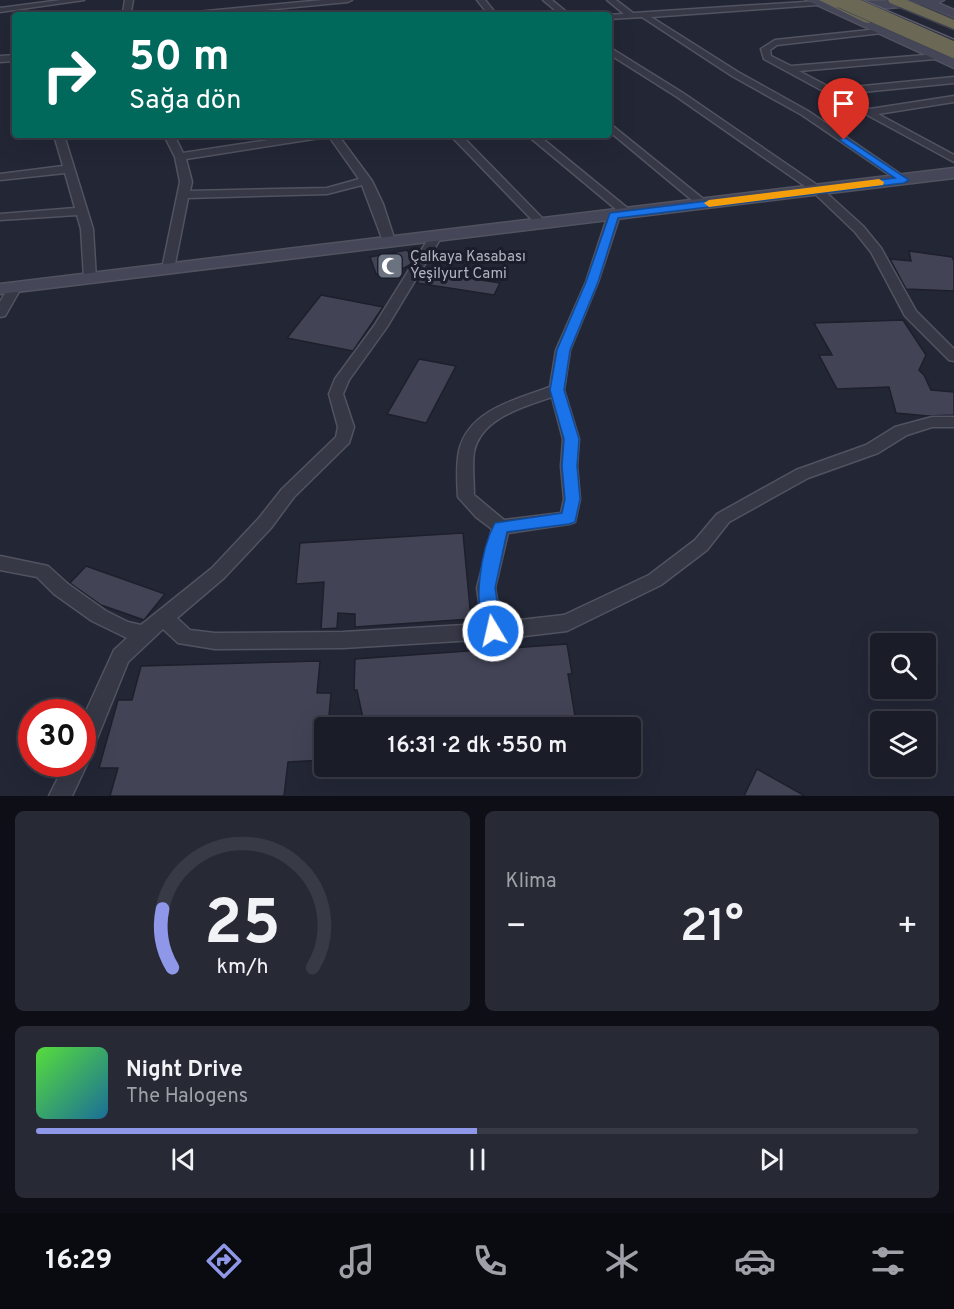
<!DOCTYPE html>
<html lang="tr">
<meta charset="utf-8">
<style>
:root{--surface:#1a1c28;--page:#272934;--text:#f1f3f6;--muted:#9fa1a8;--line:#383a45;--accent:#8f97e9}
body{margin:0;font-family:Overpass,sans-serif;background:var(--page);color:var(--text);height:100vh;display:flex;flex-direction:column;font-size:22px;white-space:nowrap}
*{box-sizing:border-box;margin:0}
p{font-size:20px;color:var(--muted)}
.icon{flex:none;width:33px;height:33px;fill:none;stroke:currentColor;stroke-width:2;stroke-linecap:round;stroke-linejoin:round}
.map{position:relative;height:796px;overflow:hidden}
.panel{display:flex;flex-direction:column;gap:15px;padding:15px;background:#0e0f16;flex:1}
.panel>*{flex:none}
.guide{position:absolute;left:12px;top:12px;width:600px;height:126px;border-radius:6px;box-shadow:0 6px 24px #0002,0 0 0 2px var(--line);background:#00695c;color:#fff;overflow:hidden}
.buttons{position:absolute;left:870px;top:633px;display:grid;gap:12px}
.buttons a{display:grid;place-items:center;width:66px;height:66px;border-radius:6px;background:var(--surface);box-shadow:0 6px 24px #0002,0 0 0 2px var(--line);font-size:30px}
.speed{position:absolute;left:18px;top:699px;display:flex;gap:12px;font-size:30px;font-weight:700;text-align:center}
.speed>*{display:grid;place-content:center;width:78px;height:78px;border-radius:50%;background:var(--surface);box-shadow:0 6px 24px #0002,0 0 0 2px var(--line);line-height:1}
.speed .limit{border:9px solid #d22;background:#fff;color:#111}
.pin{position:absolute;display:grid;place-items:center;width:51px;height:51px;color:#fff;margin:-62px -26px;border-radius:50% 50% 50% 0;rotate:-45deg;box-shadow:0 0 6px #0007}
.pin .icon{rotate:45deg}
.me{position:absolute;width:66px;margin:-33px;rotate:351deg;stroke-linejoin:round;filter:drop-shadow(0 0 4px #0008)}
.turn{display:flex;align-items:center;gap:21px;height:126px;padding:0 18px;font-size:27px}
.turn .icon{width:78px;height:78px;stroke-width:2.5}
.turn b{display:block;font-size:42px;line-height:51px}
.big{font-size:45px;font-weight:600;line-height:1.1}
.panel .widget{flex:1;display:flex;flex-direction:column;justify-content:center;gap:9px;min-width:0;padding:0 21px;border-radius:9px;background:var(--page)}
.panel .dial{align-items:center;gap:0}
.dial svg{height:156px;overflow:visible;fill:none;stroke:var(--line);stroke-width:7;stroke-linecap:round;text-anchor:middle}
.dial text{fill:var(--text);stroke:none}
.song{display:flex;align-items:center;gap:18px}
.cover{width:72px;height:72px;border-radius:9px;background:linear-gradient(135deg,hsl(110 70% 55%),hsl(200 70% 35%))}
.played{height:6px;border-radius:3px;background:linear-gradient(90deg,var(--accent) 50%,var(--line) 50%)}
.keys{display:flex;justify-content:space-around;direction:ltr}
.heat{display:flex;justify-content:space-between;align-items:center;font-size:33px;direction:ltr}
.panel .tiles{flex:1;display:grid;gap:15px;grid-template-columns:1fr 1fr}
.widget:last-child{grid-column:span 2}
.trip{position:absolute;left:314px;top:717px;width:327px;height:60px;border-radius:6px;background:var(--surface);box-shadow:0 6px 24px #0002,0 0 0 2px var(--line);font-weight:600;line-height:60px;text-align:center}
.tab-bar{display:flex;height:96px;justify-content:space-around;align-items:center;background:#0a0b10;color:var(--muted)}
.tab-bar .icon{width:42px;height:42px}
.tab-bar .on{color:var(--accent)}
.tab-bar b{font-size:27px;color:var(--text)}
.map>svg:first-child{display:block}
.building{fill:#424456;stroke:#1e1f2c;stroke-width:1.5}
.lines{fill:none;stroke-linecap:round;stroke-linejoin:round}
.street-casing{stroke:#515360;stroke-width:3}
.secondary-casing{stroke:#515360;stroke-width:3}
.highway-casing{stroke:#3e404d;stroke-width:3}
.street{fill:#363846;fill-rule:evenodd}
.secondary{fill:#454658;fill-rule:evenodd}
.highway{fill:#6b6955;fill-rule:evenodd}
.tram{stroke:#5b5d6e;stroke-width:1.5}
.highway-bridge-casing{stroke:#3e404d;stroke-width:17;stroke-linecap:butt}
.highway-bridge{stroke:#6b6955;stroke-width:16}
.route{fill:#1a73e8;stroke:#114b97;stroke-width:1.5}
.slow{fill:#f59e0b}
.labels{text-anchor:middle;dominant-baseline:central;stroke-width:6;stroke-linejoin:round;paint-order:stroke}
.poi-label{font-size:15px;fill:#b1b3c2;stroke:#1c1d2a;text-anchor:start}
</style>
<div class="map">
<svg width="954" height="796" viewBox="0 0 954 796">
<rect width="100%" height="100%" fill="#232635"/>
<g class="building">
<path d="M407,250L413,259L410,265L400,270L376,274L370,257Z"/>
<path d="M909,251L952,257L954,261V291L906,289L890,259L911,261Z"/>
<path d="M424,271L500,283L494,295L417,283Z"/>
<path d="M321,295L383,307L353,351L287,338Z"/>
<path d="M903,320L926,355L919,370L924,375L931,390L954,392V415L928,416L896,413L889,387L837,389L819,355H832L814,323Z"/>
<path d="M419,359L456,366L426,423L387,414Z"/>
<path d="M463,533L471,619L355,627V614L338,613L337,628L321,629L324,582L296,584L300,543Z"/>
<path d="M86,566L165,594L144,620L101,605L70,583Z"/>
<path d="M567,644L572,674H568L577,728H365L357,690H354L355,659Z"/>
<path d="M320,661L317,693H331L328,728H324V760L288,762L284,796H110L118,768H99L118,700H132L141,666Z"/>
<path d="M757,769L805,796H744Z"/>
</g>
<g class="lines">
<defs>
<g id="street">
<path d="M61,0H84L0,12V8Z"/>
<path d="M125,0H133L131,12L127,14L123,12Z"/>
<path d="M323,0H352L348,2L212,15H182L186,13Z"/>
<path d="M477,0H485L497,15H489Z"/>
<path d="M543,0H552L570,15H561Z"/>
<path d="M607,0H616L633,13L820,1L821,3L817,5L651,17L738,72L808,111L909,180L908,182H900L802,115L732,76L642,17L609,19L607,15L624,14Z"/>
<path d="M879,29H882V33L777,45L770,50L771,56L791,66L938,54V58L935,59L799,71L833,89L954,77V83L842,94L870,109L954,96V102L878,114L954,155V162L764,59L761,49L775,40Z"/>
<path d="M609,47L683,93L820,187L863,226L881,248L916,311L954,349V361L949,360L905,316L871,252L855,232L812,191L677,97L609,54Z"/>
<path d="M15,55V61L0,62V56Z"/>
<path d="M609,123L707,202V206H699L609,131Z"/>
<path d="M54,135H64L93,229L96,278L95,281L90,282L84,278L81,229L77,215L0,220V214L75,208L65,173L0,180V174L63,166Z"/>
<path d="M164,135H174L183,153L301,135H325L320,138L186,159L192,182L190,191L327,188L359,179L328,135H338L372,181L383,204L395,241L389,245L383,241L362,185L327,194L188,198L174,269L172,272H164L162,269L180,182L175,157Z"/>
<path d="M450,135H461L545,221V225H537Z"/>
<path d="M527,135H538L631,211V215H623Z"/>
<path d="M614,212L620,215L598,282L570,350L564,390L579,439L577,466L580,499L575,522L569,524L508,533L495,588L501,622L564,615L649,575L695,540L717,514L796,470L866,445L895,427L932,417H954V427H932L907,435L878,453L808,478L729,522L707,550L661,585L567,631L508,638L343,648L215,649L178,643L163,629L128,662L90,756L84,758L87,764L72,796H49L65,764H82V720L114,650L127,638L92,621L54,594L37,577L0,570V556L48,566L68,584L106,611L128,622L141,625L212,568L259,518L282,489L336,437L338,427L329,394L335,379L374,326L432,233L436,232L442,236L387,327L349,380L343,394L354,427L349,443L294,497L271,528L224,578L177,618L190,630L215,633L343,632L482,624L477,588L492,529L476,517L458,497C457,482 456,466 459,451C468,410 517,399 550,387L556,350L586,282L608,215ZM552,397L563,439L561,466L564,499L561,513L504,520L474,495C474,481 472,466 474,452C481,418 523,407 552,397Z"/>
<path d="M15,284L21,288L5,316L0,317V302L10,285Z"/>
</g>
<g id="secondary">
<path d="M806,0H820L954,59V68Z"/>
<path d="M905,0H944L938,3L954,10V17L923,5L877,9L845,8L840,5C846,0 893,1 905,0Z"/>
<path d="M954,168V178L0,294V284Z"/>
</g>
<g id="highway">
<path d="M819,0H838L874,16L876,19L869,23L864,22Z"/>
<path d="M888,0H907L954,20V29L890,3Z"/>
</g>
</defs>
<use href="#street" class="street-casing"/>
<use href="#secondary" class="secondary-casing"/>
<use href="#highway" class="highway-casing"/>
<use href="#street" class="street"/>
<use href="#secondary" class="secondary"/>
<use href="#highway" class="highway"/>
<path class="tram" d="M863,0L954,39"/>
<defs>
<path id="highway-bridge" d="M841,0L954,50"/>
</defs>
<use href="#highway-bridge" class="highway-bridge-casing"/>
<use href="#highway-bridge" class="highway-bridge"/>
</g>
<path class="route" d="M844,137L909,180L904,183L618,218L598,282L570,350L564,390L579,439L577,466L580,499L575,522L569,524L507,532L495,588L502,631L499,636L493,638L487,636C472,607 480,551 495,523L562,513L565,499L562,466L564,439L550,390L557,350L586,282L610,213L895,178L841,141L840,140Z"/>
<path class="slow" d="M879,179L884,182L883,185L709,207L704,203L709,200Z"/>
<defs>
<symbol id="mosque-square" viewBox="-11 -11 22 22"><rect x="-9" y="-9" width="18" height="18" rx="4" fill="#6b7280" stroke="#1c1d2a"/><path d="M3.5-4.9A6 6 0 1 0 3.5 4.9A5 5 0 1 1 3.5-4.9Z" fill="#fff"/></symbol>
</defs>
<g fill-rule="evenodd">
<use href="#mosque-square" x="375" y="251" width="30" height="30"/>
</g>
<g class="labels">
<g class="poi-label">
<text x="410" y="257">Çalkaya Kasabası<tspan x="410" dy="17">Yeşilyurt Cami</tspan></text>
</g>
</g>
</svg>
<div class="buttons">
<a><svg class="icon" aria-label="search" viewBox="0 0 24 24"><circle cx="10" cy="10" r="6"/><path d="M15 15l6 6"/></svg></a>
<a><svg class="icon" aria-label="layers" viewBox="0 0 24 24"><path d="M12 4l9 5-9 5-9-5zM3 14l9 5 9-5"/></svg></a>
</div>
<div class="speed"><div class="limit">30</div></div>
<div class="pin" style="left:844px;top:140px;background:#d93025"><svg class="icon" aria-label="arrive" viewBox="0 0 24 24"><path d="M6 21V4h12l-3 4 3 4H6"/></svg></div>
<svg class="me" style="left:493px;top:631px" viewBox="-20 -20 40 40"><circle r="17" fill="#1a73e8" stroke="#fff" stroke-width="3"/><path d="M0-11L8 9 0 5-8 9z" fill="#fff"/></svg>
<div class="trip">16:31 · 2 dk · 550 m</div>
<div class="guide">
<div class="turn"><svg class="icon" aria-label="right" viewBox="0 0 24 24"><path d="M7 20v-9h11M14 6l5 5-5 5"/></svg><div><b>50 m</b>Sağa dön</div></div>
</div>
</div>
<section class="panel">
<div class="tiles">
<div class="widget dial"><svg viewBox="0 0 100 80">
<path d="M14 69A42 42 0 1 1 86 69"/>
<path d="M14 69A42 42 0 0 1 9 39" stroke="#8f97e9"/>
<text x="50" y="56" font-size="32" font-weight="700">25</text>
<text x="50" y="72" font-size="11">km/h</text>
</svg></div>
<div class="widget"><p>Klima</p>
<div class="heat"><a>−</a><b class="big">21°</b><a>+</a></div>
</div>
<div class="widget">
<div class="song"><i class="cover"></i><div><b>Night Drive</b><p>The Halogens</p></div></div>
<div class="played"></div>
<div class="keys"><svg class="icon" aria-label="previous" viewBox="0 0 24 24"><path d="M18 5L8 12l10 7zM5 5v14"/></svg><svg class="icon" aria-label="pause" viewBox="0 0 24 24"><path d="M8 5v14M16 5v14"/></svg><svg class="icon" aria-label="next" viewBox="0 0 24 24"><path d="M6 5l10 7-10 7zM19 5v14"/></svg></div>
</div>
</div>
</section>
<nav class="tab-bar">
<b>16:29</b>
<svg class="icon on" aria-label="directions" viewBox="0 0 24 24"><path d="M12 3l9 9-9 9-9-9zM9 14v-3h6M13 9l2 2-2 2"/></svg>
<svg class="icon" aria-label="music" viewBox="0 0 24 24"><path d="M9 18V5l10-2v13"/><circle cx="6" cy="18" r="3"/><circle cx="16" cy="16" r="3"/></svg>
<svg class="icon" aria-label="phone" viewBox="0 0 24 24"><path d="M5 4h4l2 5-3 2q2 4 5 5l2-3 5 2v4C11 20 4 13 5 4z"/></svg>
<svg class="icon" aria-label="climate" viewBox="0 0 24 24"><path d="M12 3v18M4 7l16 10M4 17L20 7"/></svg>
<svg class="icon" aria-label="car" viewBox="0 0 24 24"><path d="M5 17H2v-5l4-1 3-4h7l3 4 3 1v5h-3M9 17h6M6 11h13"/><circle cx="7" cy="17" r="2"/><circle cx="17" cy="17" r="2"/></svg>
<svg class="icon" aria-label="filters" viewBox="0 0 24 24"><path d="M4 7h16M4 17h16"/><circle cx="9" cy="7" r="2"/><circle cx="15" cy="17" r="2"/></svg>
</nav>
